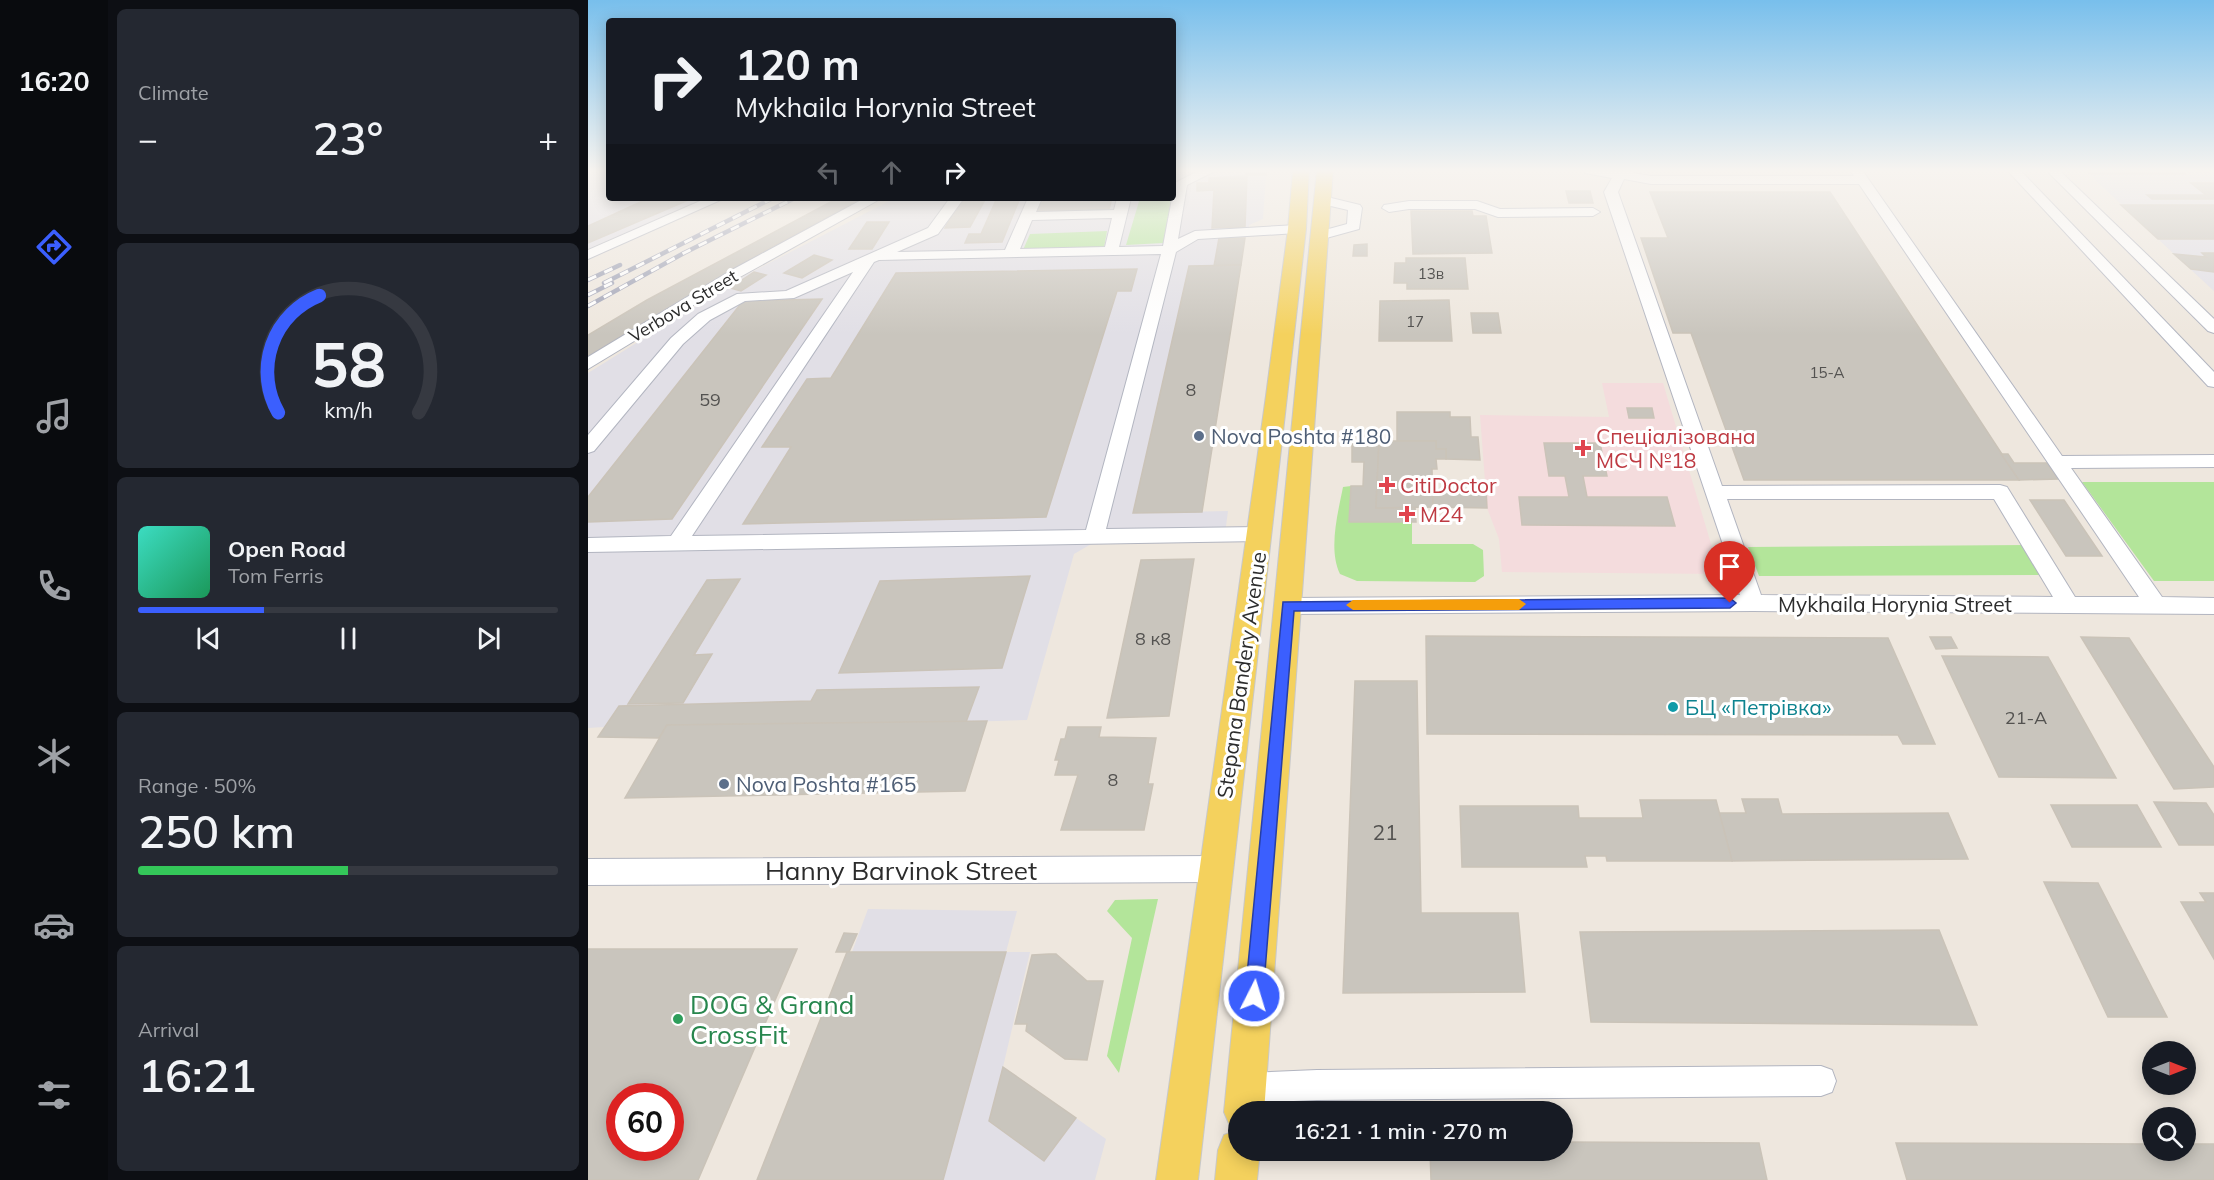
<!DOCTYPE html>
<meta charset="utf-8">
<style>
:root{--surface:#171b24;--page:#242831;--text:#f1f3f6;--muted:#9ea1a6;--line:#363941;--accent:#3b5ffe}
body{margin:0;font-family:Mulish,sans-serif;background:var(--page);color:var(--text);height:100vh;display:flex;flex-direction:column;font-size:22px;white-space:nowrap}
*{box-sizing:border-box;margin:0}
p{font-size:20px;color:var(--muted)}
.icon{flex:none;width:33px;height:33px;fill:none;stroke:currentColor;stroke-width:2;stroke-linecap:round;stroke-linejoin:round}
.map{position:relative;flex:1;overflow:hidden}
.drawer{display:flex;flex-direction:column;gap:9px;padding:9px;background:#0d0f14;width:480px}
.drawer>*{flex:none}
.hud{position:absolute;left:18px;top:18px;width:570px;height:183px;border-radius:6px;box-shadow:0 3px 15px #0003;background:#171b24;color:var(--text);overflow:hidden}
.needle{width:39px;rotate:90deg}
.tools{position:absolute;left:1554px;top:1041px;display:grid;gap:12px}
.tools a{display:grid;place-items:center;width:54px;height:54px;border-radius:50%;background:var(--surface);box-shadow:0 3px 15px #0003;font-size:30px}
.speed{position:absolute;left:18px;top:1083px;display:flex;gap:12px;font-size:30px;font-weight:700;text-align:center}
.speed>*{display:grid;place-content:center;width:78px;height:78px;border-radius:50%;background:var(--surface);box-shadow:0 3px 15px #0003;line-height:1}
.speed .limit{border:9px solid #d22;background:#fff;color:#111}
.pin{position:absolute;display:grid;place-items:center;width:51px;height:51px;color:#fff;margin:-62px -26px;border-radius:50% 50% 50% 0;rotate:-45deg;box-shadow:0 0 6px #0007}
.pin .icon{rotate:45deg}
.me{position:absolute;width:66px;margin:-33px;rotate:5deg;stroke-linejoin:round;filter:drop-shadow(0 0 4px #0008)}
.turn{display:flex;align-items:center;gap:21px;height:126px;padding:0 30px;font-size:27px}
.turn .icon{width:78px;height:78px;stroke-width:2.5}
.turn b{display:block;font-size:42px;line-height:51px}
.lanes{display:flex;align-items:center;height:57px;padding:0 30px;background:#0003;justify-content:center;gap:30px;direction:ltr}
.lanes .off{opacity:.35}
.big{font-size:45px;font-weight:600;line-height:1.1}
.drawer .widget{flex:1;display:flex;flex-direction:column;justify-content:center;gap:9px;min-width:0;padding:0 21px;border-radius:9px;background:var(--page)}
.drawer .dial{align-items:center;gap:0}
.dial svg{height:156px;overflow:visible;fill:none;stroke:var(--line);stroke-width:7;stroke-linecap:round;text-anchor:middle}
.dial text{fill:var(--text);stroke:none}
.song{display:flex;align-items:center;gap:18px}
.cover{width:72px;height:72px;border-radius:9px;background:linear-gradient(135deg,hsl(170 70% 55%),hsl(150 70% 35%))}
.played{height:6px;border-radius:3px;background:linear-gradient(90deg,var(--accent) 30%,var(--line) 30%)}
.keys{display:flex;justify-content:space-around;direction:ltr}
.heat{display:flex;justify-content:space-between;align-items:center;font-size:33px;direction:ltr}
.charge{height:9px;border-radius:4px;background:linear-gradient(90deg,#34c759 50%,var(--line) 0)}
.trip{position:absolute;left:640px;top:1101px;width:345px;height:60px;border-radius:30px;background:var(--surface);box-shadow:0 3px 15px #0003;font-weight:600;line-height:60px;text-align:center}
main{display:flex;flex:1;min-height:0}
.tab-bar{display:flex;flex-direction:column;width:108px;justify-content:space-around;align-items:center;background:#090b0e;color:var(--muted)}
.tab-bar .icon{width:42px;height:42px}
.tab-bar .active{color:var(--accent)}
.tab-bar b{font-size:27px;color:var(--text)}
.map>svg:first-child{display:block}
.industrial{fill:#e1dfe6}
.medical{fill:#f4dcdd}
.green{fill:#b3e59a}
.building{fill:#c9c5bd;stroke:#cac3b8;stroke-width:1.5;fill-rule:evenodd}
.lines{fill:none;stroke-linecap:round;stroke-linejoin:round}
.minor-casing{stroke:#b2b5c0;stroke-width:2}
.major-casing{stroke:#c8c8c8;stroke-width:2}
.minor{fill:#fff;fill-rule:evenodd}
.major{fill:#f4d15d;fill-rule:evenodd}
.rail-casing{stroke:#a1a4b7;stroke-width:4.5}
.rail{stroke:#fff;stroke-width:3;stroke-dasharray:9;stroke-linecap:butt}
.route{fill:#3b5ffe;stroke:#263ea5;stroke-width:1.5}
.slow{fill:#f59e0b}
.service-dot{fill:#5c6f8a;stroke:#fff;stroke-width:2}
.health-dot{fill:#e0444e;stroke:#fff;stroke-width:2}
.culture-dot{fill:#0f9aa8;stroke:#fff;stroke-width:2}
.leisure-dot{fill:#2e9e5b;stroke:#fff;stroke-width:2}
.labels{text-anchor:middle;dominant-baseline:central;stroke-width:6;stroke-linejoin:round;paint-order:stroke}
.far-number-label{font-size:15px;fill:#535250}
.far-street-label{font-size:18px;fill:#2c2c2c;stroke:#fff}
.number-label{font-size:18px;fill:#535250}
.service-label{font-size:21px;fill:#4e5e75;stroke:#fff;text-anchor:start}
.health-label{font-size:21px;fill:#be3a42;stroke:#fff;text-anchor:start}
.street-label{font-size:21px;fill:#2c2c2c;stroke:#fff}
.culture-label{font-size:21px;fill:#0d838f;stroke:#fff;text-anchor:start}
.near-number-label{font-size:21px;fill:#535250}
.near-street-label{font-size:26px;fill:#2c2c2c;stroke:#fff}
.near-leisure-label{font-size:26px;fill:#27864d;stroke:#fff;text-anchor:start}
</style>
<main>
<nav class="tab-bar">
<b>16:20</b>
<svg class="icon active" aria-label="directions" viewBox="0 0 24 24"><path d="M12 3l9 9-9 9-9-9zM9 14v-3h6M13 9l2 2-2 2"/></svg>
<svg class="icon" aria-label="music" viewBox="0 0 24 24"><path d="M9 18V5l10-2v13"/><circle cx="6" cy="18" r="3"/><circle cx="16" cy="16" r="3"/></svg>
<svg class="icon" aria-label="phone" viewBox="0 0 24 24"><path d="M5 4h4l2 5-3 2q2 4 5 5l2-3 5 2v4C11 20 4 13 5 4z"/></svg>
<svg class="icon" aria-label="climate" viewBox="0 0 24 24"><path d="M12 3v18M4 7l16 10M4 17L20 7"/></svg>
<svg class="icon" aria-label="car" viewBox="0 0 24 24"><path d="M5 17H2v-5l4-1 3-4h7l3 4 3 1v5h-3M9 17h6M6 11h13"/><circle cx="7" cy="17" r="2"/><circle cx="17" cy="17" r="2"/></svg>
<svg class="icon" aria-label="filters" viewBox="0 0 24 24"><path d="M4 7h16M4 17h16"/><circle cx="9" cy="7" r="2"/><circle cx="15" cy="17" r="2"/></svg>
</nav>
<section class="drawer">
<div class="widget"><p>Climate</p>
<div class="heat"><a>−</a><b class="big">23°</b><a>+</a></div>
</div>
<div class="widget dial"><svg viewBox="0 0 100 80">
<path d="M14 69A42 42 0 1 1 86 69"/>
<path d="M14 69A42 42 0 0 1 35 9" stroke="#3b5ffe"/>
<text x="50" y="56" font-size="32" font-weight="700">58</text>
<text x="50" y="72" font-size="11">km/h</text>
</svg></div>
<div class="widget">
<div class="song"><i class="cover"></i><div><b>Open Road</b><p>Tom Ferris</p></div></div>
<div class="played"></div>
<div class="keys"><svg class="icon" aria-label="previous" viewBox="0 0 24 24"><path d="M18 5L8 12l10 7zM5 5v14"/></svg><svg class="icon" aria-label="pause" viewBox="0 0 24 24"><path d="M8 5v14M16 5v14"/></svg><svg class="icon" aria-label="next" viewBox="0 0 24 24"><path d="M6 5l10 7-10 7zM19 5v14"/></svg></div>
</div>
<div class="widget"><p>Range · 50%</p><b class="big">250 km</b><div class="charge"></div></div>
<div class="widget"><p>Arrival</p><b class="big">16:21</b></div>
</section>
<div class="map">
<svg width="1626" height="1180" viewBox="0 0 1626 1180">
<rect width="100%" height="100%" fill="#eee7de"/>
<g class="industrial">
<path d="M0,170H21V198H118L0,249Z"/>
<path d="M585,170H658V175H678L675,219L661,225V236L631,238L626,266L601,267L545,513L640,511L636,541L505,543L486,554L439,720L378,722L223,701L32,706L16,727L0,728V373L158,275L307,198H585Z"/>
<path d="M1497,170H1626V291L1586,254Z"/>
<path d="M280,909L429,911L418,952H442L415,1067L518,1139L507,1180H169L259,952H264Z"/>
</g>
<path class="medical" d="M1014,383H1075L1132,574L914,572L911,539L899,508L892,415L1021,417Z"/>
<g class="green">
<path d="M552,198H584L575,243L538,245Z"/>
<path d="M519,231L516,248L435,250L442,234Z"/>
<path d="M1494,482H1626V581H1566Z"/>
<path d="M763,486L762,522H824V544H885L895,550L896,576L887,582L769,581L752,574C740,549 750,513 755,487Z"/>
<path d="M1438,545L1457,575L1171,576L1160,547Z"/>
<path d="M570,899L531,1073L519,1056L544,938L519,911L527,900Z"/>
</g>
<g class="building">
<path d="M658,170H679L678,175H658Z"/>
<path d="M1497,170H1593L1598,174H1502Z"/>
<path d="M659,176L657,227L624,228L626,190L609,191V183H621V178Z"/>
<path d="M1603,183H1626V195H1618Z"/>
<path d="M978,191H1002L1005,203H981Z"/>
<path d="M1062,192H1242L1431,480H1156L1103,333H1085L1053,238H1080Z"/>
<path d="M1559,195H1626V199H1564Z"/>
<path d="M61,198H105L0,243V226Z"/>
<path d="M250,198H275L178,250L0,356V335L59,300Z"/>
<path d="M374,198H398L382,227L357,228Z"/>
<path d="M409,198H432L414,242L377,243L381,234H393Z"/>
<path d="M454,198H524L521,209L448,211Z"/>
<path d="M1533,205H1626V239H1570Z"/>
<path d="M823,211H884L885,216H898L904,253L825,254Z"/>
<path d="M279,222H301L284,249H261Z"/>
<path d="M631,238H657L653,265L626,266Z"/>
<path d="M779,244V256H765L766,245Z"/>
<path d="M1614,253H1626V272L1603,269L1586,254L1618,257Z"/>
<path d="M226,255L244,260L214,278L196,273Z"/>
<path d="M818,258H877L880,289H819V283H806L807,263H818Z"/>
<path d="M653,265L614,512L545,513L601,266Z"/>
<path d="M549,269L543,291H529L458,517L155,524L203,447H174L219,379L243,378L308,273Z"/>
<path d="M166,272L178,275L153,291L142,288Z"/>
<path d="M234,299L84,519L0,522V497L155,301Z"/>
<path d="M861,300L864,341H791L792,301Z"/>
<path d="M883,313H910L913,333H885Z"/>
<path d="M1039,408H1064L1066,418H1041Z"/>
<path d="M809,412H862V417H882L883,437H890L892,460L858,459V449H848V441H809Z"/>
<path d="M764,441H791L788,508L827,507L828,522H761L763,486H775L776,462H764Z"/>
<path d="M791,441H848V449H858V459H848L849,469H844L845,507L788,508Z"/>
<path d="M956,443H1012L1019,476H995L999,497H1079L1087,526L934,525L931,497H981L977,476H961Z"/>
<path d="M1413,454H1420L1426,463H1459L1470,479L1431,480Z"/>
<path d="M845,489H898L899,508L845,507Z"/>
<path d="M1442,500H1476L1514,556H1478Z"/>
<path d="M606,559L581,716L519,718L553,560Z"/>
<path d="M442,576L414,668L251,673L292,581Z"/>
<path d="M152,579L106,655L124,654L95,703L40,704L119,580Z"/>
<path d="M838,636L1300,638L1347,744H1315L1310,735L839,734Z"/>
<path d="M1342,637H1363L1369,648L1348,649Z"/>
<path d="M1493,637L1541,638L1626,767V787L1586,789Z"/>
<path d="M1354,656L1460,657L1528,778L1411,777Z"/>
<path d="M767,681H829L833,913H930L937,992L755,993Z"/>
<path d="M391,687L378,722L79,725L71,738L10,737L31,706L223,701L229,690Z"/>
<path d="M399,721L377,791L37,798L79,725Z"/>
<path d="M480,727H513L511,737L568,738L560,784H565L556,830H473L490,775H467L471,760H467L473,739H477Z"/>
<path d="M1154,799H1190L1194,814L1360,813L1380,859L1144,861L1131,813H1158Z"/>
<path d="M1052,800H1128L1144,861H1019L1018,856H997L999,867H874L872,806H990L991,818H1055Z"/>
<path d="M1566,802L1618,803L1626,815V845H1591Z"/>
<path d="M1463,805H1549L1573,847H1484Z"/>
<path d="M1456,882L1510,883L1579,1017H1520Z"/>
<path d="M1612,893H1626V959L1593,902H1618Z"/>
<path d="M1351,930L1389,1025L1003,1022L992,932Z"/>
<path d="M256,933L269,934L261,952H248Z"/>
<path d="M0,949H209L110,1180H0ZM32,1096H82V1148H32Z"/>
<path d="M259,952H418L355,1180H169Z"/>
<path d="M461,954H468L499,981H515L499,1060L477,1059L438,1031L439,1024H427L444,955Z"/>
<path d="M415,1067L488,1118L456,1161L401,1121Z"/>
<path d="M975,1142L1171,1143L1179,1180H843L842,1150H975Z"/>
<path d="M1308,1143L1564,1144V1150H1598V1144H1626V1180H1319Z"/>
</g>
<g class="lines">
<defs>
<g id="minor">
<path d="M612,170H629L599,185L590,239L607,231L709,225L716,229L709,233L610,239L588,252L518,529L672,527L679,529L682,534L679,539L672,541L0,552V538L83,536L265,272L206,298L157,301L122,320L95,344L6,451L0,453V435L83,338L110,314L149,294L198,291L340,228L362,198H376L350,234L309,252L417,250L440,198H454L448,212L526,210L529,198H543L531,247L575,246L587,183ZM524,218L517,247L432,249L444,220ZM573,254L498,530L104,536L286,262L291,260Z"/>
<path d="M995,170H1047L1045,173L1063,176H1266L1262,170H1274L1474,456L1626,455V467L1483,468L1574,597L1626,598V614L1165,611L700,614L692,612L689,606L692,600L700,598L1152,595L1016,192L1024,178L997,173ZM1036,179L1063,184H1271L1551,597H1487L1419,487L1412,485L1134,486L1030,192ZM1139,499H1406L1465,597L1173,595Z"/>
<path d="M1419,170H1432L1626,372V387L1620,386Z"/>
<path d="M1458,170H1471L1626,319V333L1620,331Z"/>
<path d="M735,196L772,205L774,208L771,229L731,240L726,239L724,236L726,233L759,224L760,210L730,203L728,200Z"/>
<path d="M119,198H137L0,259V250Z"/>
<path d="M277,198H294L152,277L0,369V357L142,271Z"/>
<path d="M821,201H889L912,209L1005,208L1012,212L1005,216L910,217L887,209H821L801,212L794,208L796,205Z"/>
<path d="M627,856L636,860L640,869L636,878L627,882L0,885V859Z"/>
<path d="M1233,1066L1244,1070L1248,1081L1244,1092L1233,1096L729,1100L658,1103L647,1099L643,1088L647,1077L658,1073L729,1070Z"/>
</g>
<g id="major">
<path d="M705,170H721L718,229L610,1180H568L678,396L700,229Z"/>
<path d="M729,170H745L676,1112H651V1150H672L669,1180H627L630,1150L636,1135L650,1130L642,1126L636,1112Z"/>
</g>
</defs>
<use href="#minor" class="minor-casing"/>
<use href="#major" class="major-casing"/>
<use href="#minor" class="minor"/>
<use href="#major" class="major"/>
<defs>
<g id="rail">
<path d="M0,280L32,265"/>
<path d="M16,283L185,198"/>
<path d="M0,295L24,283"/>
<path d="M0,306L96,253L207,198"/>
</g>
</defs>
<use href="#rail" class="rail-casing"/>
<use href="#rail" class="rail"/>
</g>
<linearGradient id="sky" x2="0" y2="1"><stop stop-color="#78bfec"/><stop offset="0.51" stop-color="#f7f4f0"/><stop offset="1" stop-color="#f7f4f0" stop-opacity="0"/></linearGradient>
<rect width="1626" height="335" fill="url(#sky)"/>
<path class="route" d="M1142,598L1148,603L1142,608L706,611L675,996L673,1003L666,1006L659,1003L657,996L695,602Z"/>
<path class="slow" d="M931,599L938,604L931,610H765L758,605L765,600Z"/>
<g class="service-dot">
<circle cx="611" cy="436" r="6"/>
<circle cx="136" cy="784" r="6"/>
</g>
<g class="health-dot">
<path d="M992 439h6v6h6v6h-6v6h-6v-6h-6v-6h6z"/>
<path d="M796 476h6v6h6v6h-6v6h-6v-6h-6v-6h6z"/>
<path d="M816 505h6v6h6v6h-6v6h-6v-6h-6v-6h6z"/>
</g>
<circle class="culture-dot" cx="1085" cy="707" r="6"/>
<circle class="leisure-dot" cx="90" cy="1019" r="6"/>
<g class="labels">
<g class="far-number-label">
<text x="843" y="273">13в</text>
<text x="827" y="321">17</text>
<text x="1239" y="372">15-А</text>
</g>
<g class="far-street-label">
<text transform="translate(95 306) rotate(-31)">Verbova Street</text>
</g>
<g class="number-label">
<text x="603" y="389">8</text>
<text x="122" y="399">59</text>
<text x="565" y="638">8 к8</text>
<text x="1438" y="717">21-А</text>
<text x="525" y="779">8</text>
</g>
<g class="service-label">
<text x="623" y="436">Nova Poshta #180</text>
<text x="148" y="784">Nova Poshta #165</text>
</g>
<g class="health-label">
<text x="1008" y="436">Спеціалізована<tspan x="1008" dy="24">МСЧ №18</tspan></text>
<text x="812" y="485">CitiDoctor</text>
<text x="832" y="514">М24</text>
</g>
<g class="street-label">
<text x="1307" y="604">Mykhaila Horynia Street</text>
<text transform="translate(653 675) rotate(-82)">Stepana Bandery Avenue</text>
</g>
<g class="culture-label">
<text x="1097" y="707">БЦ «Петрівка»</text>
</g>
<g class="near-number-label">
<text x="797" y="832">21</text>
</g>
<g class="near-street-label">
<text x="313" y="870">Hanny Barvinok Street</text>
</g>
<g class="near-leisure-label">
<text x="102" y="1004">DOG &amp; Grand<tspan x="102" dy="30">CrossFit</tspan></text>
</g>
</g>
</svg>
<div class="tools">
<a><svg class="needle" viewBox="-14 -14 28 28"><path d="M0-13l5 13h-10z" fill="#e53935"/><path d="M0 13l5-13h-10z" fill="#9ea1a6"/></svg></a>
<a><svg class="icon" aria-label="search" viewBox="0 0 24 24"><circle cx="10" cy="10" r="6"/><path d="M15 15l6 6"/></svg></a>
</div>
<div class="speed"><div class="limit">60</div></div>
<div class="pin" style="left:1142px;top:603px;background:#d93025"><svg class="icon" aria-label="arrive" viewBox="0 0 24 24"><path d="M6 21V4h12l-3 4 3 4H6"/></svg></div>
<svg class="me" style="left:666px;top:996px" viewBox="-20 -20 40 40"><circle r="17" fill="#3b5ffe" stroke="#fff" stroke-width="3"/><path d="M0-11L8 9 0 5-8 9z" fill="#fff"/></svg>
<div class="trip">16:21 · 1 min · 270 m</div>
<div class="hud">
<div class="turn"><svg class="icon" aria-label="right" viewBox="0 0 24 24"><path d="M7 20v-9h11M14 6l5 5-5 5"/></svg><div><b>120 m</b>Mykhaila Horynia Street</div></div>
<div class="lanes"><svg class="icon off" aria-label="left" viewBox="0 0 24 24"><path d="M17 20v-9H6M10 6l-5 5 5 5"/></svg><svg class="icon off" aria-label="ahead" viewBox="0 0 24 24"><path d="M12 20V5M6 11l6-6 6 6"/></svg><svg class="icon" aria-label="right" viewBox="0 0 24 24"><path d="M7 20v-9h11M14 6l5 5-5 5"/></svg></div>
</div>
</div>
</main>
